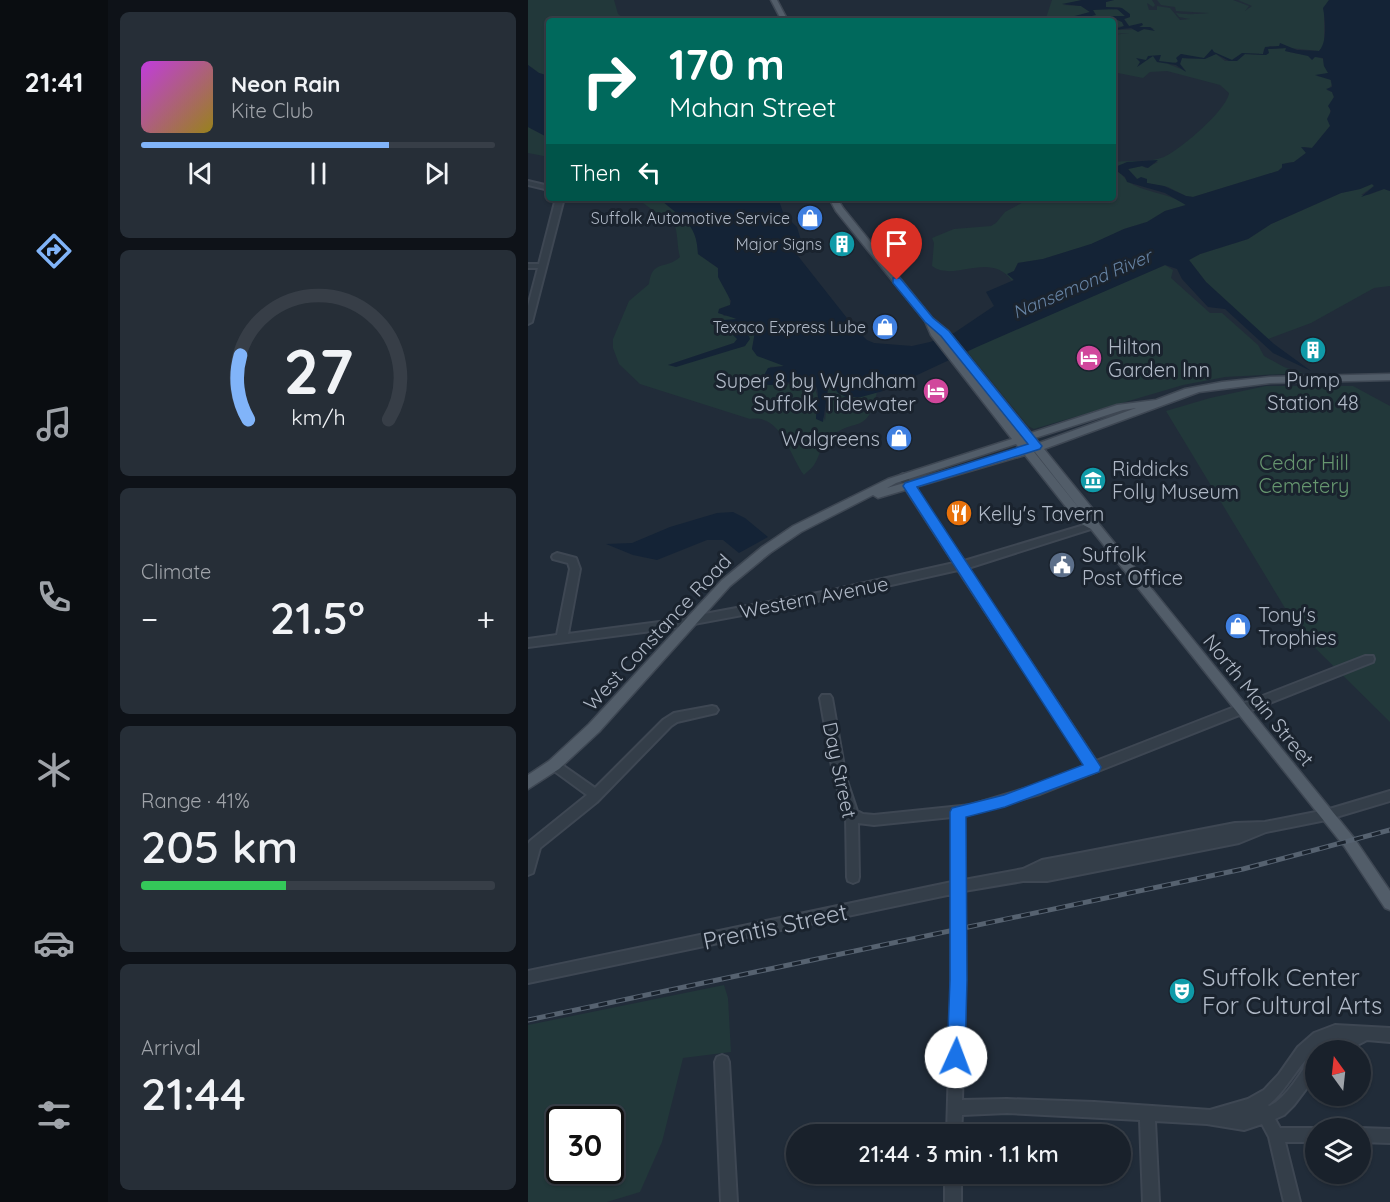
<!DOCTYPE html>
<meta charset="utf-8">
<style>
:root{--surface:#19212b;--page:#262e37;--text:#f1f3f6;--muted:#9fa3a9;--line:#373e47;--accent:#81b4f9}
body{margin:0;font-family:Quicksand,sans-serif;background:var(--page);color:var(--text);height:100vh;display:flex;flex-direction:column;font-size:22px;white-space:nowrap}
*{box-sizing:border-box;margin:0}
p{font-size:20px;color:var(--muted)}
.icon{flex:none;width:33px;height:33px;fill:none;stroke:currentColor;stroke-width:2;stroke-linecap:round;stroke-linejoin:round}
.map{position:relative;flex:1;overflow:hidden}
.sheet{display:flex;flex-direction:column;gap:12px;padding:12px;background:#0e1218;width:420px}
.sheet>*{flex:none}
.banner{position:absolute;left:18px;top:18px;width:570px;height:183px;border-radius:6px;box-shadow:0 2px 4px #0004,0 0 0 2px var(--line);background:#00695c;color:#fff;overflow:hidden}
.needle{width:39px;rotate:345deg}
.buttons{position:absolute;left:777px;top:1040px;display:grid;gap:12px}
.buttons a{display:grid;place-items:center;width:66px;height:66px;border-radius:50%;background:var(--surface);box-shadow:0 2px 4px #0004,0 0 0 2px var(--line);font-size:30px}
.speed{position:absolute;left:18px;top:1106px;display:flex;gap:12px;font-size:30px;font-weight:700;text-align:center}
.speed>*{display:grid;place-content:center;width:78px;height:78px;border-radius:50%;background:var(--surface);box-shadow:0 2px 4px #0004,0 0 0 2px var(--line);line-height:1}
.speed .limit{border:3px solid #111;border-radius:9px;background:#fff;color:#111}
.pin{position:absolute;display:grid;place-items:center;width:51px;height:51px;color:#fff;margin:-62px -26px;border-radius:50% 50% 50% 0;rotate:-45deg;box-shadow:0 0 6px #0007}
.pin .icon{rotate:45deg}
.me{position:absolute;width:66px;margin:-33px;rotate:2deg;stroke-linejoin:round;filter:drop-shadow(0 0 4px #0008)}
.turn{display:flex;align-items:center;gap:21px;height:126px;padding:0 24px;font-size:27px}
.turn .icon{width:78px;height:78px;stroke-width:2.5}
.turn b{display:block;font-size:42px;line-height:51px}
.then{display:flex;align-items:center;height:57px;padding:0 24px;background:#0003;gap:12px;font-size:22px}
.big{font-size:45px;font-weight:600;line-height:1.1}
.sheet .tile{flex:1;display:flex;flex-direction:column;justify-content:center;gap:9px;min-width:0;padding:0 21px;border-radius:9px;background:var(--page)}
.sheet .dial{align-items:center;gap:0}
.dial svg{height:156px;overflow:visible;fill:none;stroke:var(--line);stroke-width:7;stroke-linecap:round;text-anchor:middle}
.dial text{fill:var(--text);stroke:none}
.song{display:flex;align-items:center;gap:18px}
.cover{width:72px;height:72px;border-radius:9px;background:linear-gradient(135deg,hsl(290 70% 55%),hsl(50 70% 35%))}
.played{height:6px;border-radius:3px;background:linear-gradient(90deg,var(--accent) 70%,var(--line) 70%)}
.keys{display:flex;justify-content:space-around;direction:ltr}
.heat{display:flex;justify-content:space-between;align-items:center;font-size:33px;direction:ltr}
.charge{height:9px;border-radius:4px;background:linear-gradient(90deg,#34c759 41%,var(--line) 0)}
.trip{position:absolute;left:258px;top:1124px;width:345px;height:60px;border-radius:30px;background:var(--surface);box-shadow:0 2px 4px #0004,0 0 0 2px var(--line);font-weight:600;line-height:60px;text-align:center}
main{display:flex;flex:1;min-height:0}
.tab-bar{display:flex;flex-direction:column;width:108px;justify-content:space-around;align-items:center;background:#0a0d11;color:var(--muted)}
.tab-bar .icon{width:42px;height:42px}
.tab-bar .on{color:var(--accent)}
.tab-bar b{font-size:27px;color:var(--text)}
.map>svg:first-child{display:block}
.green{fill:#22383a;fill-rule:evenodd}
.water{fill:#142336}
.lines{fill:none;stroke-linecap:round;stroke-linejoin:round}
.minor-casing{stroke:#3e4753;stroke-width:4}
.major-casing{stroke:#3e4753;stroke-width:3}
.minor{fill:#343e49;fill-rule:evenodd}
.major{fill:#525d69;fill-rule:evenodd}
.rail-casing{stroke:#566270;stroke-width:5}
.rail{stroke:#1a232e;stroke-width:3;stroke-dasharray:9;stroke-linecap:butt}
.route{fill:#1a73e8;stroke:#114b97;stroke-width:1.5}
.labels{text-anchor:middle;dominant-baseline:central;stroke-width:6;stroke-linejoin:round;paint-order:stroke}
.far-poi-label{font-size:16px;fill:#afb8c6;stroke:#1a232e;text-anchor:end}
.far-water-label{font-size:18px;font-style:italic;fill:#6784a5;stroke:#1a232e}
.poi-label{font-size:20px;fill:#afb8c6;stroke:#1a232e;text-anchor:start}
.park-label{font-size:20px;fill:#66966f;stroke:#1a232e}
.street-label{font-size:20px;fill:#afb8c6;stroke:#1a232e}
.near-street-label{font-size:24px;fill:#afb8c6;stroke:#1a232e}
.near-poi-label{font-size:24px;fill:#afb8c6;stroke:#1a232e;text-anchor:start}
</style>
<main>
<nav class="tab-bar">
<b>21:41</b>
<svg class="icon on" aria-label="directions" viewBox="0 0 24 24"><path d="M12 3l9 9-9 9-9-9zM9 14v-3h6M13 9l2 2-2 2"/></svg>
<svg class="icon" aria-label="music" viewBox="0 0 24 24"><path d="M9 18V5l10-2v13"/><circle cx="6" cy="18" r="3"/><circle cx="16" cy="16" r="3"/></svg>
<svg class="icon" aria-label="phone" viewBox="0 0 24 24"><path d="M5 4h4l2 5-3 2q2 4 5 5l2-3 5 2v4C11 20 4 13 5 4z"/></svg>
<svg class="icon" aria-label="climate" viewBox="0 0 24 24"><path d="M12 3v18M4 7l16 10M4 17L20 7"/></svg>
<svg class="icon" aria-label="car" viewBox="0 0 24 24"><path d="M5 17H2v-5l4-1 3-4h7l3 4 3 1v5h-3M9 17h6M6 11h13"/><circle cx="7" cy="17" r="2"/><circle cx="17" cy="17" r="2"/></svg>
<svg class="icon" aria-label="filters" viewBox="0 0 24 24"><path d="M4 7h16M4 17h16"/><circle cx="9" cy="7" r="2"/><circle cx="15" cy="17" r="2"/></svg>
</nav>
<section class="sheet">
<div class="tile">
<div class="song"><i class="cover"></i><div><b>Neon Rain</b><p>Kite Club</p></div></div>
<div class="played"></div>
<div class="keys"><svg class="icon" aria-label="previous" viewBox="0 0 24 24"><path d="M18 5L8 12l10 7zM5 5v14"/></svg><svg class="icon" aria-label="pause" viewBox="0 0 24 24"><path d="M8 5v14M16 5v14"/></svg><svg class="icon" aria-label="next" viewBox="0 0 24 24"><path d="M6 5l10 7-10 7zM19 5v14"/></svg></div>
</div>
<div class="tile dial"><svg viewBox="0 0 100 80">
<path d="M14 69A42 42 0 1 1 86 69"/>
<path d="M14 69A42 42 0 0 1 10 36" stroke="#81b4f9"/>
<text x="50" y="56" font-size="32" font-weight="700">27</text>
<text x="50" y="72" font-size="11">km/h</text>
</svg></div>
<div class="tile"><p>Climate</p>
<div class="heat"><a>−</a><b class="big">21.5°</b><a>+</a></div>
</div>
<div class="tile"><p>Range · 41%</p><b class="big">205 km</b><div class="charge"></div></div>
<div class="tile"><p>Arrival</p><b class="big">21:44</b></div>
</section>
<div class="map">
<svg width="862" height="1202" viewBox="0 0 862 1202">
<rect width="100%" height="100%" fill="#212c39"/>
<g class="green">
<path d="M0,0H86L90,14L99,21H21V76L11,73L0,65Z"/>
<path d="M524,0H554L535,5L553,6L562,12L544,18L558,21H517Z"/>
<path d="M586,0H624L627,5L625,7L619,3L621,10H629V6L642,8L652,20L662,19L651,17L648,13C660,15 670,14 681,13L648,11L647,7L633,5L629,0H705L721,6L717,11L724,6L710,0H801L796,9V46L791,51L742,46L736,49L735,54C722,54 715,52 704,60L683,52C676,62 664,58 653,54L649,57L650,62L640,64L658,71L652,64L654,58C666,59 676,59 688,54L697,61L709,60L717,54L738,55L740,49L758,48V51C770,55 785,54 795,59L796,66L801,73L789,76L802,79L804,85L799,90L804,92L806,97L802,108V126L784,148L775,147L778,153L766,162L758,163L750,171L665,197L658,196L640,187L619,183L609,179L600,169L614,166L618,168L630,162C620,158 595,163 585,168V162C600,160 622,163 636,157C652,150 699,110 701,93L692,85L639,71L622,72L615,78L585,72V35L601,33L585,34V30L626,29L622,27H610L614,26H601L596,19L602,17L592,7H578V2Z"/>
<path d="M571,8L591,10L597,16H583L594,22L596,26L585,28V21H563L554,18L562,15L564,10Z"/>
<path d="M0,127L21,138V157L0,153Z"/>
<path d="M585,170C593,172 595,177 600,181C612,192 643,193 658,205L637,211L619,222L596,229L564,244L515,259L490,263L486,271L480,275L486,278L484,281C462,250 426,283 404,266L406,243L404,238L426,229L463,226L468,223L477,212L503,198H585Z"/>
<path d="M844,184L846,186L833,195H840L856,189L862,191V286L846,288L783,323L740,339L678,282L661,260L672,254L720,239L743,224L813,193L832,189Z"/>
<path d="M80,198H131C152,219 169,220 170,254L190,268C188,282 203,290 202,305L191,309L196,316L202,315L209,320L189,326L199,329L210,339L206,343L140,365L217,346L220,334L212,332L209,328L220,326L227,332L224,349L256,366L242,367L240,385H259L271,379L280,380L286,385L297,421L301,379L306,389L333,397L349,392C339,436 329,416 302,437C293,444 292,456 286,465C284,468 279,472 276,475C261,455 254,414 222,419L112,384L91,364L85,348V339L101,301L121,284C124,259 138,270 152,257C149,247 150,235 147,226L115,203Z"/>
<path d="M637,265L645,270L643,278L682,313H694L730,345L736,356L756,367L775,373L697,377L655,385L506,429L500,426L441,354L440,350Z"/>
<path d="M738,386H825L862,406V722L772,633L638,411L682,398Z"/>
<path d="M196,985L200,998L203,1052L155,1058L134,1142L112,1192L79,1202H0V1025ZM32,1119H82V1170H32Z"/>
</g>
<g class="water">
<path d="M554,0H586L578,2V7L594,8L602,14V17L596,19L601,26L614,23L615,25L611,27H622L627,31L616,29L610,32L603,28L585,30L596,26L594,22L581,16H597L589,9L565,10L568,15L555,18L563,21L543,17L562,12L553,6L534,4Z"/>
<path d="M801,0H862V191L856,189L833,197L846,186L844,184L832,189L813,193L743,224L720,239L672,254L661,260L678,282L746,344L783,371L745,353L697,309L680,307L654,279L649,269L637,265L449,347L355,391L333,397H318L310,393L301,380L295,422L288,419C288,412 289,406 290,399C292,364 255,390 236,384L234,379L240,368L256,366L229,356L224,349L227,332L220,326L210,328L212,332L221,336L222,339L217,346L148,367L140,365L206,343L209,339L199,329L191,331L187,327L195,325V320L209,319L190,313L191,309L202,305L203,301L190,277V268L170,254C169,221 152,218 131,198H250L256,215L269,227L275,247L268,250L270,256L326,327L339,340L346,343L384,346L402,342L426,333L466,306L458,292L486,280L479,274L486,271L490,263L515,259L563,244L596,229L619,222L637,211L658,205L637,193L599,182L597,177L585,168L599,162L630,160L620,168L614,166L600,169L609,179L613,177L619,179V183L636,186L658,196L665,197L750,171L754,168V164L766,162L778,153L773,147L784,148L802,126L799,119L803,111L800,106L806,97L804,92L798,89L804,87L803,80L787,75L800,73L796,66L795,58L787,57L784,60L780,56L757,51L758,48L740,49L741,53L738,55L717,54L709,61H701L688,54L677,59L654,58L652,64L658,72L648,65L629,62L625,56L609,67L612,62L608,58L618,60L620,56L633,55L631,61L648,63L650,61L648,58L653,54L676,58L684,49L686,52L704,60L714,53L735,54L737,47L751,46L752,43L769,50L791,51C800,41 797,19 795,8Z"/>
<path d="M0,65L11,73L21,76V138L0,127Z"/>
<path d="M205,512L217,518L240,537L211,553L195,540H179L129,560L105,555L78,544L104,543L142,527L189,513Z"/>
</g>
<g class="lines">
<defs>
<g id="minor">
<path d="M0,181L21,186V190L0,185Z"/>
<path d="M28,198H36L4,322L0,324V306L10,268H0V264H11Z"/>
<path d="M375,474L378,475L436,561L563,523H569L571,525L569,527L440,568L568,761L837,656H845L846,659L845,662L512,794L436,816V880L495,869L514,860L552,853L707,823L737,822L798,810L862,791V801L798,820L738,832L711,843L519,881H495L436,891L437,998L434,1100L479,1099L566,1102L682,1110L720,1099L736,1090L751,1074L770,1047L786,1033L807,1025L862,1028V1042L839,1040L820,1050H798L800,1045L812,1039C779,1040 765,1087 740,1105L741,1106C757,1100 773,1072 783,1058L788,1056V1076L766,1105L756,1115L747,1119L752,1128H789H788V1142H757L772,1202H756L741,1137L734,1124L716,1130L679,1124L627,1121L631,1202H615L612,1120L479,1113L434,1115L433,1134H419L423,998L424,894L0,983V971L424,882V817L346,825L330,823L331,877L330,881L325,883L320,881L319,877L318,814L306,778L292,698L294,695H302L304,698L318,778L329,811L335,814L346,815L443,805L506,786L558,765L430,570L305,598L139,629L0,647V639L29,635L42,569L40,563L25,559L24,557L25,555L29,553L48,558L52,569L40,634L139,621L305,590L426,563L370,477Z"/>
<path d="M184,706L188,707L190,710L188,713L149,722L143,726L69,802L12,848L5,873L0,875V844L2,841L59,795L22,768L20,765L22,762L26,760L30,762L67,788L135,720L146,713Z"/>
<path d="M194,1055L199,1057L201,1062L209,1202H193L187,1062L189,1057Z"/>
<path d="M831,1128H832L862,1129V1143L832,1142V1128Z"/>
<rect x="417" y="1173" width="16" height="29"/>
</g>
<g id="major">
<path d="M243,0H249L260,21H254Z"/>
<path d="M301,198H309L315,208L404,318L420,331L503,433L589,405L628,400L657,389L694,382L742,377L862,374V380L742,383L671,392L516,449L568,513L571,524L826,838L862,891V910L857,908L816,846L563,529L550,522L497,455L350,498L345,495L273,532L242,553L202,586L71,732L31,769L0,789V775L21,761L61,724L194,580L234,547L265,526L360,479L484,439L403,335L397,321L308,211ZM411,332L414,335L494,436H493ZM608,408L511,443L507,438L595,410ZM488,444L492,449L359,488L368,483ZM506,452H507L558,517Z"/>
</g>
</defs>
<use href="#minor" class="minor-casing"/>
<use href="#major" class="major-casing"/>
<use href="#minor" class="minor"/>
<use href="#major" class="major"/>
<defs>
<path id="rail" d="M0,1020L715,869L862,830"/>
</defs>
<use href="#rail" class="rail-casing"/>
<use href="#rail" class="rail"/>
</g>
<path class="route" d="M365,278H372L405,318L421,331L514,446L512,449L389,487L573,767L571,772L477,807L438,817L439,980L437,1057L435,1063L428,1066L422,1063L419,1057L422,980V812L424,808L476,795L555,765L375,486L377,483L500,444L413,336L397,322L365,283Z"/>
<defs>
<symbol id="shop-disc" viewBox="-11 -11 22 22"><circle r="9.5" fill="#3f7fe0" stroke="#1a232e"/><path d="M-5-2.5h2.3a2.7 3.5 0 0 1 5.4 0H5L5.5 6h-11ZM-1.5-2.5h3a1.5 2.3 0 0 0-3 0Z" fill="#fff"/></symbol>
<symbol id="building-disc" viewBox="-11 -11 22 22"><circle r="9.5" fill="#0f9aa8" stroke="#1a232e"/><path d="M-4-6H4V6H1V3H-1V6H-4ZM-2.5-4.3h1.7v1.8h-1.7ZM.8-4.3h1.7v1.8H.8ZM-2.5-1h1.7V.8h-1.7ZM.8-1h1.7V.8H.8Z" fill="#fff"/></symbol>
<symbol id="hotel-disc" viewBox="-11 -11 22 22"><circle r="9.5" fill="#d1479c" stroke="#1a232e"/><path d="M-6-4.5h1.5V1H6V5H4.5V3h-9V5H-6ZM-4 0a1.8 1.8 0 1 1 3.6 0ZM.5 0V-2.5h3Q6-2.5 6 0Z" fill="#fff"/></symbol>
<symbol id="museum-disc" viewBox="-11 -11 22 22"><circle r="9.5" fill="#0f9aa8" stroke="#1a232e"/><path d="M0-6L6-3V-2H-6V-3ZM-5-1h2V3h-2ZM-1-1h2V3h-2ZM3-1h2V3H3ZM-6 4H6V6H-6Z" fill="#fff"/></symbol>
<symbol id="restaurant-disc" viewBox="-11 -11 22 22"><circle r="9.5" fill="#e8710a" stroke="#1a232e"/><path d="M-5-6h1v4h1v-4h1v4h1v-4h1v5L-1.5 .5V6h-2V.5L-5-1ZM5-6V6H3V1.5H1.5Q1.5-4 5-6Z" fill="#fff"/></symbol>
<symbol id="civic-disc" viewBox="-11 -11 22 22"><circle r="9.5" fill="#5c6f8a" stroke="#1a232e"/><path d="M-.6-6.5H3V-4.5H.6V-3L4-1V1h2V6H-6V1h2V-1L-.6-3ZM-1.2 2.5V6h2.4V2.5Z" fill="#fff"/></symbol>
<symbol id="theatre-disc" viewBox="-11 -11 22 22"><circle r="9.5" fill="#0f9aa8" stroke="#1a232e"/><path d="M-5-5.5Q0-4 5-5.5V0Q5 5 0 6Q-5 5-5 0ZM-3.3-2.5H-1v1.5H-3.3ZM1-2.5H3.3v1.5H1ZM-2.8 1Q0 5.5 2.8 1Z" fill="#fff"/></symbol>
</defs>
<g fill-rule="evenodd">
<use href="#shop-disc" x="267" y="203" width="30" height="30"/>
<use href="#building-disc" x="299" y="229" width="30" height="30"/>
<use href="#shop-disc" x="342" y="312" width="30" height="30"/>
<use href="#building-disc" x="770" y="335" width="30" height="30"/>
<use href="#hotel-disc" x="546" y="343" width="30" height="30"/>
<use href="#hotel-disc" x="393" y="376" width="30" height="30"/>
<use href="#shop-disc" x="356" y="423" width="30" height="30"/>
<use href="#museum-disc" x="550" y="465" width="30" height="30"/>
<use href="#restaurant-disc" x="416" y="498" width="30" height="30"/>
<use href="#civic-disc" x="519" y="550" width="30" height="30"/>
<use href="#shop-disc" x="695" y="611" width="30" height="30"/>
<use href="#theatre-disc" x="639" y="976" width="30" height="30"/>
</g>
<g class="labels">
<g class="far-poi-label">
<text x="262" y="218">Suffolk Automotive Service</text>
<text x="294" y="244">Major Signs</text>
<text x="338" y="327">Texaco Express Lube</text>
</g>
<g class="far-water-label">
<text transform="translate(554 284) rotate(-23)">Nansemond River</text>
</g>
<g class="poi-label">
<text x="580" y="346">Hilton<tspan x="580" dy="23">Garden Inn</tspan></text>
<text x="785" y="379" text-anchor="middle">Pump<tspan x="785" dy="23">Station 48</tspan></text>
<text x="388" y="380" text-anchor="end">Super 8 by Wyndham<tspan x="388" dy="23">Suffolk Tidewater</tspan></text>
<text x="352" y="438" text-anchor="end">Walgreens</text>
<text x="584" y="468">Riddicks<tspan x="584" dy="23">Folly Museum</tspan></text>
<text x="450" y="513">Kelly's Tavern</text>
<text x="554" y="554">Suffolk<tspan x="554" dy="23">Post Office</tspan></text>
<text x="730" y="614">Tony's<tspan x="730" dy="23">Trophies</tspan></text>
</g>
<g class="park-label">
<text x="776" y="462">Cedar Hill<tspan x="776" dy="23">Cemetery</tspan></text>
</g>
<g class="street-label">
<text transform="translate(286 597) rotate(-11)">Western Avenue</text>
<text transform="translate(129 632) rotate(-47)">West Constance Road</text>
<text transform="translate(731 700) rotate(51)">North Main Street</text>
<text transform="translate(312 770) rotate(78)">Day Street</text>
</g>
<g class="near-street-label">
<text transform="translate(247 926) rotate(-12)">Prentis Street</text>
</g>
<g class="near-poi-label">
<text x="674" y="977">Suffolk Center<tspan x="674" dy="28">For Cultural Arts</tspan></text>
</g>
</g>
</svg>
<div class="buttons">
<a><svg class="needle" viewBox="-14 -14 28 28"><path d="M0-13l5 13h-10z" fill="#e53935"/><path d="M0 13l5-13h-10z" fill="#9fa3a9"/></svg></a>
<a><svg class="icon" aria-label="layers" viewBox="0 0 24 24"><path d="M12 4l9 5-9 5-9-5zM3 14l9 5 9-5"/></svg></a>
</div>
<div class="speed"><div class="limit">30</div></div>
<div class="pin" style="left:369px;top:280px;background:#d93025"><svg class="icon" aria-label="arrive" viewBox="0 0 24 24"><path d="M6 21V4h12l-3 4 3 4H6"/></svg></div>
<svg class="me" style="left:428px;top:1057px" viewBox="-20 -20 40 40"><circle r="19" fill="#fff"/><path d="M0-13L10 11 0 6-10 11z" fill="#1a73e8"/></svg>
<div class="trip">21:44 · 3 min · 1.1 km</div>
<div class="banner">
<div class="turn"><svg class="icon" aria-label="right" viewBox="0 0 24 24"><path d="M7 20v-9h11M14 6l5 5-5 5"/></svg><div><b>170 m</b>Mahan Street</div></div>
<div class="then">Then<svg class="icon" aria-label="left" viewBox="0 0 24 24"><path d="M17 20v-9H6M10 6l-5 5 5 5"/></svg></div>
</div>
</div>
</main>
